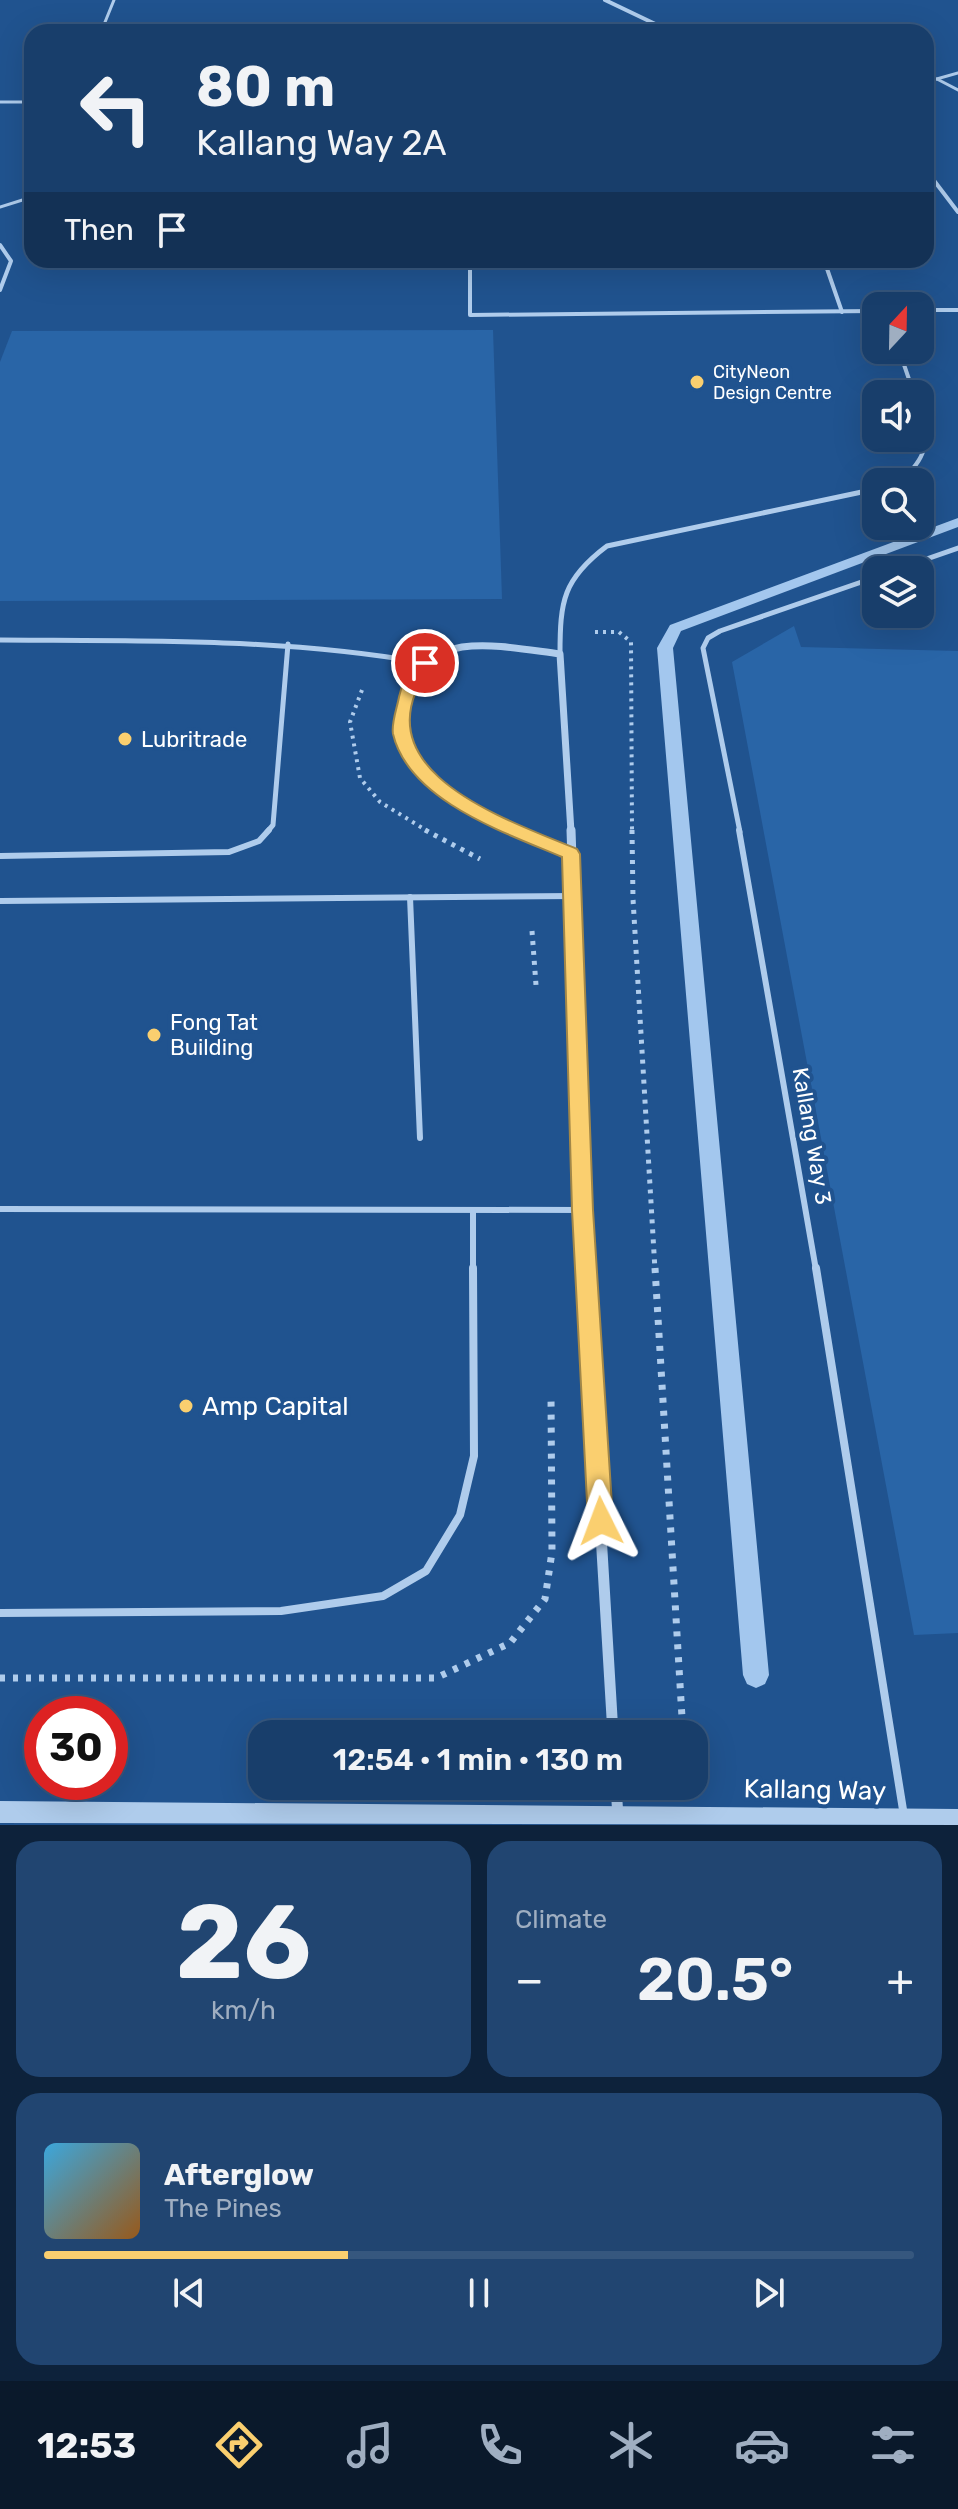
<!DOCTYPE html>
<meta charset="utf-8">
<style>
:root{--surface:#183e6b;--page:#214571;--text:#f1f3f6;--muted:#9faec1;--line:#36577e;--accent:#facf6f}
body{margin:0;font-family:Rubik,sans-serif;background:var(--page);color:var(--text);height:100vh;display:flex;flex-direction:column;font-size:30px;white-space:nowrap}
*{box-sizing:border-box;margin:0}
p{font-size:26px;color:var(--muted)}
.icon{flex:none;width:44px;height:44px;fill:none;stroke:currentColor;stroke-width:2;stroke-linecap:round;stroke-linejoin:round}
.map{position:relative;height:1825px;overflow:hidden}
.side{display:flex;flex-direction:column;gap:16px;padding:16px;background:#0d223b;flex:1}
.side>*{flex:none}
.hud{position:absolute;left:24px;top:24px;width:910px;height:244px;border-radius:24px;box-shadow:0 8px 32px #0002,0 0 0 2px var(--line);background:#183e6b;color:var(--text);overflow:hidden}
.needle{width:52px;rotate:22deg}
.fabs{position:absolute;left:862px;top:292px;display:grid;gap:16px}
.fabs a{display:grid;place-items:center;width:72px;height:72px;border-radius:16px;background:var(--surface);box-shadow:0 8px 32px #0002,0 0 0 2px var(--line);font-size:40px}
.speed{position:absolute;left:24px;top:1696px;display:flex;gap:16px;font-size:40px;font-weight:700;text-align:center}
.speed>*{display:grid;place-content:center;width:104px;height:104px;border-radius:50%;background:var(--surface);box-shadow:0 8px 32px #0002,0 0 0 2px var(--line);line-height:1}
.speed .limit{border:12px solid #d22;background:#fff;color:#111}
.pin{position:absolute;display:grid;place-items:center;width:68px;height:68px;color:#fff;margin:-34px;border:4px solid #fff;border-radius:50%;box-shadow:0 2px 8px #0007}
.me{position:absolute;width:88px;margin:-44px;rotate:357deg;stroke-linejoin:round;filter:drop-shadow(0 0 6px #0008)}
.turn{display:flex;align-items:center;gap:28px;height:168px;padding:0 40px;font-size:36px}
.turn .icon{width:104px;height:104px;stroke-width:2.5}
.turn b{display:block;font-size:56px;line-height:68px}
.then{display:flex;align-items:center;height:76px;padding:0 40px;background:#0003;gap:16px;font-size:30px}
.big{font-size:60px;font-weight:600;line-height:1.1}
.side .widget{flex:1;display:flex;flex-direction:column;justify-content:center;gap:12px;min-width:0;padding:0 28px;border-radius:24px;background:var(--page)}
.side .dial{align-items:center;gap:0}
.dial b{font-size:104px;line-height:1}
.song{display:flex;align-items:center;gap:24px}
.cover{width:96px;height:96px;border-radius:12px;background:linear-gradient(135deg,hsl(200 70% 55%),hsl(30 70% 35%))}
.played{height:8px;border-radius:4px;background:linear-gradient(90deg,var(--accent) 35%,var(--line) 35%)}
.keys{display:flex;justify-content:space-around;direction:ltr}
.heat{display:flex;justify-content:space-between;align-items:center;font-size:44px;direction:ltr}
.side .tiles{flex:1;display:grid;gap:16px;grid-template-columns:1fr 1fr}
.widget:last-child{grid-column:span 2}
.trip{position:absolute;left:248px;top:1720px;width:460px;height:80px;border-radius:24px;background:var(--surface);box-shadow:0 8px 32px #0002,0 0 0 2px var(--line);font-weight:600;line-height:80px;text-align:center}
.menu{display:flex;height:128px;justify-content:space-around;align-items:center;background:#0a192b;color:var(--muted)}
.menu .icon{width:56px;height:56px}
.menu .on{color:var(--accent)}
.menu b{font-size:36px;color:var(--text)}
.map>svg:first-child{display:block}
.green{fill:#2965a7}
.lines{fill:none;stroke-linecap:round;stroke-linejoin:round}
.stream{fill:#a3c7ee;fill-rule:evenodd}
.path-far2{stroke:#afccec;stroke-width:4;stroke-dasharray:3 5;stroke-linecap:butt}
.path-far1{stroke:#afccec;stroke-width:5;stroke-dasharray:4 6;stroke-linecap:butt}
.path{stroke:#afccec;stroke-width:7;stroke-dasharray:5 8;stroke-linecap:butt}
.service-far4{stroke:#afccec;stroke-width:3}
.service-far3{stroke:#afccec;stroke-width:4}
.service-far2{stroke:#afccec;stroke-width:5}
.service-far1{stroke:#afccec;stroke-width:6}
.service{stroke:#afccec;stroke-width:8}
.minor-far3{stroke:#afccec;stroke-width:4}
.minor-far2{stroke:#afccec;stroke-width:7}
.minor-far1{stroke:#afccec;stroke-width:9}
.minor{stroke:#afccec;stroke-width:11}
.tertiary{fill:#afccec;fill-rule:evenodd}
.route{fill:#facf6f;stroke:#a28748;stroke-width:2}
.poi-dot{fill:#facf6f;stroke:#20538f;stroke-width:3}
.labels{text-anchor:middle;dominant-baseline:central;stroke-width:8;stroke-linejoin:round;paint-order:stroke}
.far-poi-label{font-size:18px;fill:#fff;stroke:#20538f;text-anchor:start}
.poi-label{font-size:22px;fill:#fff;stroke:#20538f;text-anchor:start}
.street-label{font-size:22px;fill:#fff;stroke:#20538f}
.near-poi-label{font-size:26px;fill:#fff;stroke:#20538f;text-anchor:start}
.near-street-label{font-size:26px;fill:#fff;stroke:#20538f}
</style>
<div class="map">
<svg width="958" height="1825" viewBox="0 0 958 1825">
<rect width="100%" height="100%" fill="#20538f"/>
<g class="green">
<path d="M493,330L502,599L0,601V362L12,331Z"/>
<path d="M794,626L801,647L958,651V1633L914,1635L732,662Z"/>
</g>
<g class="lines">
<path class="stream" d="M958,518V527L681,631L673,648L769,1675L765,1684L756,1688L747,1684L743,1675L657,648L670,625Z"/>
<g class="path-far2">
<path d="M595,632H619L631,642L632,832"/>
<path d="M362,690L350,722L360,778L380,802L429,832"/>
</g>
<g class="path-far1">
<path d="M425,830L480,859"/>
<path d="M632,830L633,899L655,1270"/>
<path d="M532,931L536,985"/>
</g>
<g class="path">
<path d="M655,1268L683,1734"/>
<path d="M0,1678H436L510,1643L545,1599L552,1552L551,1395"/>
</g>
<g class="service-far4">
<path d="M101,32L114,0"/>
<path d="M937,79L958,90"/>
<path d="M926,82L958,73"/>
<path d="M0,102H32"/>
<path d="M0,207L32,197"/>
</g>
<g class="service-far3">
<path d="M0,245L11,261L0,290"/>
<path d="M470,260V315L876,311"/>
<path d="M824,260L842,312"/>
<path d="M920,310H958"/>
<path d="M899,350L914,394"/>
<path d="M901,482C926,456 930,446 920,411"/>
</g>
<g class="service-far2">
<path d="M895,570L958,548"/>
<path d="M0,640C143,641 284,638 425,663"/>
<path d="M560,654C560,601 563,579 607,546L876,489"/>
<path d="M267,832L273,825L288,644"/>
<path d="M740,832L703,648L708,638L720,631L876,577"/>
</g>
<g class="service-far1">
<path d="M739,830L816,1270"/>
<path d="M0,856L229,852L259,841L269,830"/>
<path d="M410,897L420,1138"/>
<path d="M0,901L575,896"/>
<path d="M0,1209L582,1210"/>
<path d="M473,1212V1270"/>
</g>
<g class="service">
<path d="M816,1268L904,1816"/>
<path d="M0,1613L281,1611L383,1596L426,1571L460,1515L474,1456L473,1268"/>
</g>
<g class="minor-far3">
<path d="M605,0L672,32"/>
<path d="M926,170L958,212"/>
</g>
<path class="minor-far2" d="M519,832C455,804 386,773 409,691C416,666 438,651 462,647C494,643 528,650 560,654L571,832"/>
<g class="minor-far1">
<path d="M515,830L571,854"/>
<path d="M571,830L586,1270"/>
</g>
<g class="minor">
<path d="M585,1268L613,1734"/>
<path d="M616,1786L618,1817"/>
</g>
<path class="tertiary" d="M0,1801L958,1809V1825L0,1823Z"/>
</g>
<path class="route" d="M425,659L433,663C352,768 502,818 577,849L580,854L593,1210L613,1521L609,1529L601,1532L592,1529L588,1521L572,1210L562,857C506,833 409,801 393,734C391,724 397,708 399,697C403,681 408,664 425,659Z"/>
<g class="poi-dot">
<circle cx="697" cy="382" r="8"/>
<circle cx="125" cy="739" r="8"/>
<circle cx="154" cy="1035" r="8"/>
<circle cx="186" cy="1406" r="8"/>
</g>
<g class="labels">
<g class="far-poi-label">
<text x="713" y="372">CityNeon<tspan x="713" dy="21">Design Centre</tspan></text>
</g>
<g class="poi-label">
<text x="141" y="739">Lubritrade</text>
<text x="170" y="1022">Fong Tat<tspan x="170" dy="25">Building</tspan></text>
</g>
<g class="street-label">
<text transform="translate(812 1136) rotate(80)">Kallang Way 3</text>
</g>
<g class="near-poi-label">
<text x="202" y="1406">Amp Capital</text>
</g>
<g class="near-street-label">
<text transform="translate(815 1790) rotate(1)">Kallang Way</text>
</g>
</g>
</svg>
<div class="fabs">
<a><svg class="needle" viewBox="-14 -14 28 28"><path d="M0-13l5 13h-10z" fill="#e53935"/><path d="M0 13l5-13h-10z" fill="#9faec1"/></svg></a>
<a><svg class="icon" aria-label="sound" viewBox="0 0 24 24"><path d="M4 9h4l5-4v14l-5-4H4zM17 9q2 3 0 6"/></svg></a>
<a><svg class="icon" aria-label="search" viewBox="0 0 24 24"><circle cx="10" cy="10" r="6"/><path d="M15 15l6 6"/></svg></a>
<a><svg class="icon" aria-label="layers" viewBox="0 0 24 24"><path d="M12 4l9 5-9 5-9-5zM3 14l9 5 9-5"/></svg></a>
</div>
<div class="speed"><div class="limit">30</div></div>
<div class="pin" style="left:425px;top:663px;background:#d93025"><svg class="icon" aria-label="arrive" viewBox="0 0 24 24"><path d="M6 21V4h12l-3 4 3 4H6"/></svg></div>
<svg class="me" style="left:601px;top:1521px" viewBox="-20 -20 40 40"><path d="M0-17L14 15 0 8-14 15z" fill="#facf6f" stroke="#fff" stroke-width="4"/></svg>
<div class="trip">12:54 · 1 min · 130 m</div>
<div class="hud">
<div class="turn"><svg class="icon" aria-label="left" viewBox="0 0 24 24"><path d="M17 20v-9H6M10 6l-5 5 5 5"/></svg><div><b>80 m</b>Kallang Way 2A</div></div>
<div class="then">Then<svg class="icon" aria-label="arrive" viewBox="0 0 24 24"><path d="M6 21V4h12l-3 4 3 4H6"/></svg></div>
</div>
</div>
<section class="side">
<div class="tiles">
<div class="widget dial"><b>26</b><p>km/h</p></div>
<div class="widget"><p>Climate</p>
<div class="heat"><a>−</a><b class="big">20.5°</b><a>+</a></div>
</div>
<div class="widget">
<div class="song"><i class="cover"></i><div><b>Afterglow</b><p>The Pines</p></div></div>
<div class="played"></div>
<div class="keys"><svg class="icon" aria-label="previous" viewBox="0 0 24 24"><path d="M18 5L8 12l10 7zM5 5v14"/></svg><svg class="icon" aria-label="pause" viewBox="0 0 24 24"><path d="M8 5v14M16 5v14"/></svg><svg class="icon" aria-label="next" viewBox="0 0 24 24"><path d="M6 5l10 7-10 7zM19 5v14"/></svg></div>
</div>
</div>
</section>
<nav class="menu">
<b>12:53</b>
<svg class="icon on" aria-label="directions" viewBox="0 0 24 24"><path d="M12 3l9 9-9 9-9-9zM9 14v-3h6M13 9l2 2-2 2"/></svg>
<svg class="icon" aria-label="music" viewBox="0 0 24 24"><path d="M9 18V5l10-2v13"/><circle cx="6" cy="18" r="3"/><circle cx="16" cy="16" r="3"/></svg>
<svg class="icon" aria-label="phone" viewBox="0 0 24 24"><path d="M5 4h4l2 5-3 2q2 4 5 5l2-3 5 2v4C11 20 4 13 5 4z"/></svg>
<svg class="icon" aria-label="climate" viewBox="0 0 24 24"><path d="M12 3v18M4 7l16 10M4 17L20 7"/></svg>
<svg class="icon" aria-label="car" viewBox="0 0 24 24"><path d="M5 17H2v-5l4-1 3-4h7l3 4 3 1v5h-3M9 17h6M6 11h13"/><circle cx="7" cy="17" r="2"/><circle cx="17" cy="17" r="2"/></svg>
<svg class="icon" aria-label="filters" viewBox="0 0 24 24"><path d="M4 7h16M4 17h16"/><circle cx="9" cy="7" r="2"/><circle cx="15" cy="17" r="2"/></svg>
</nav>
